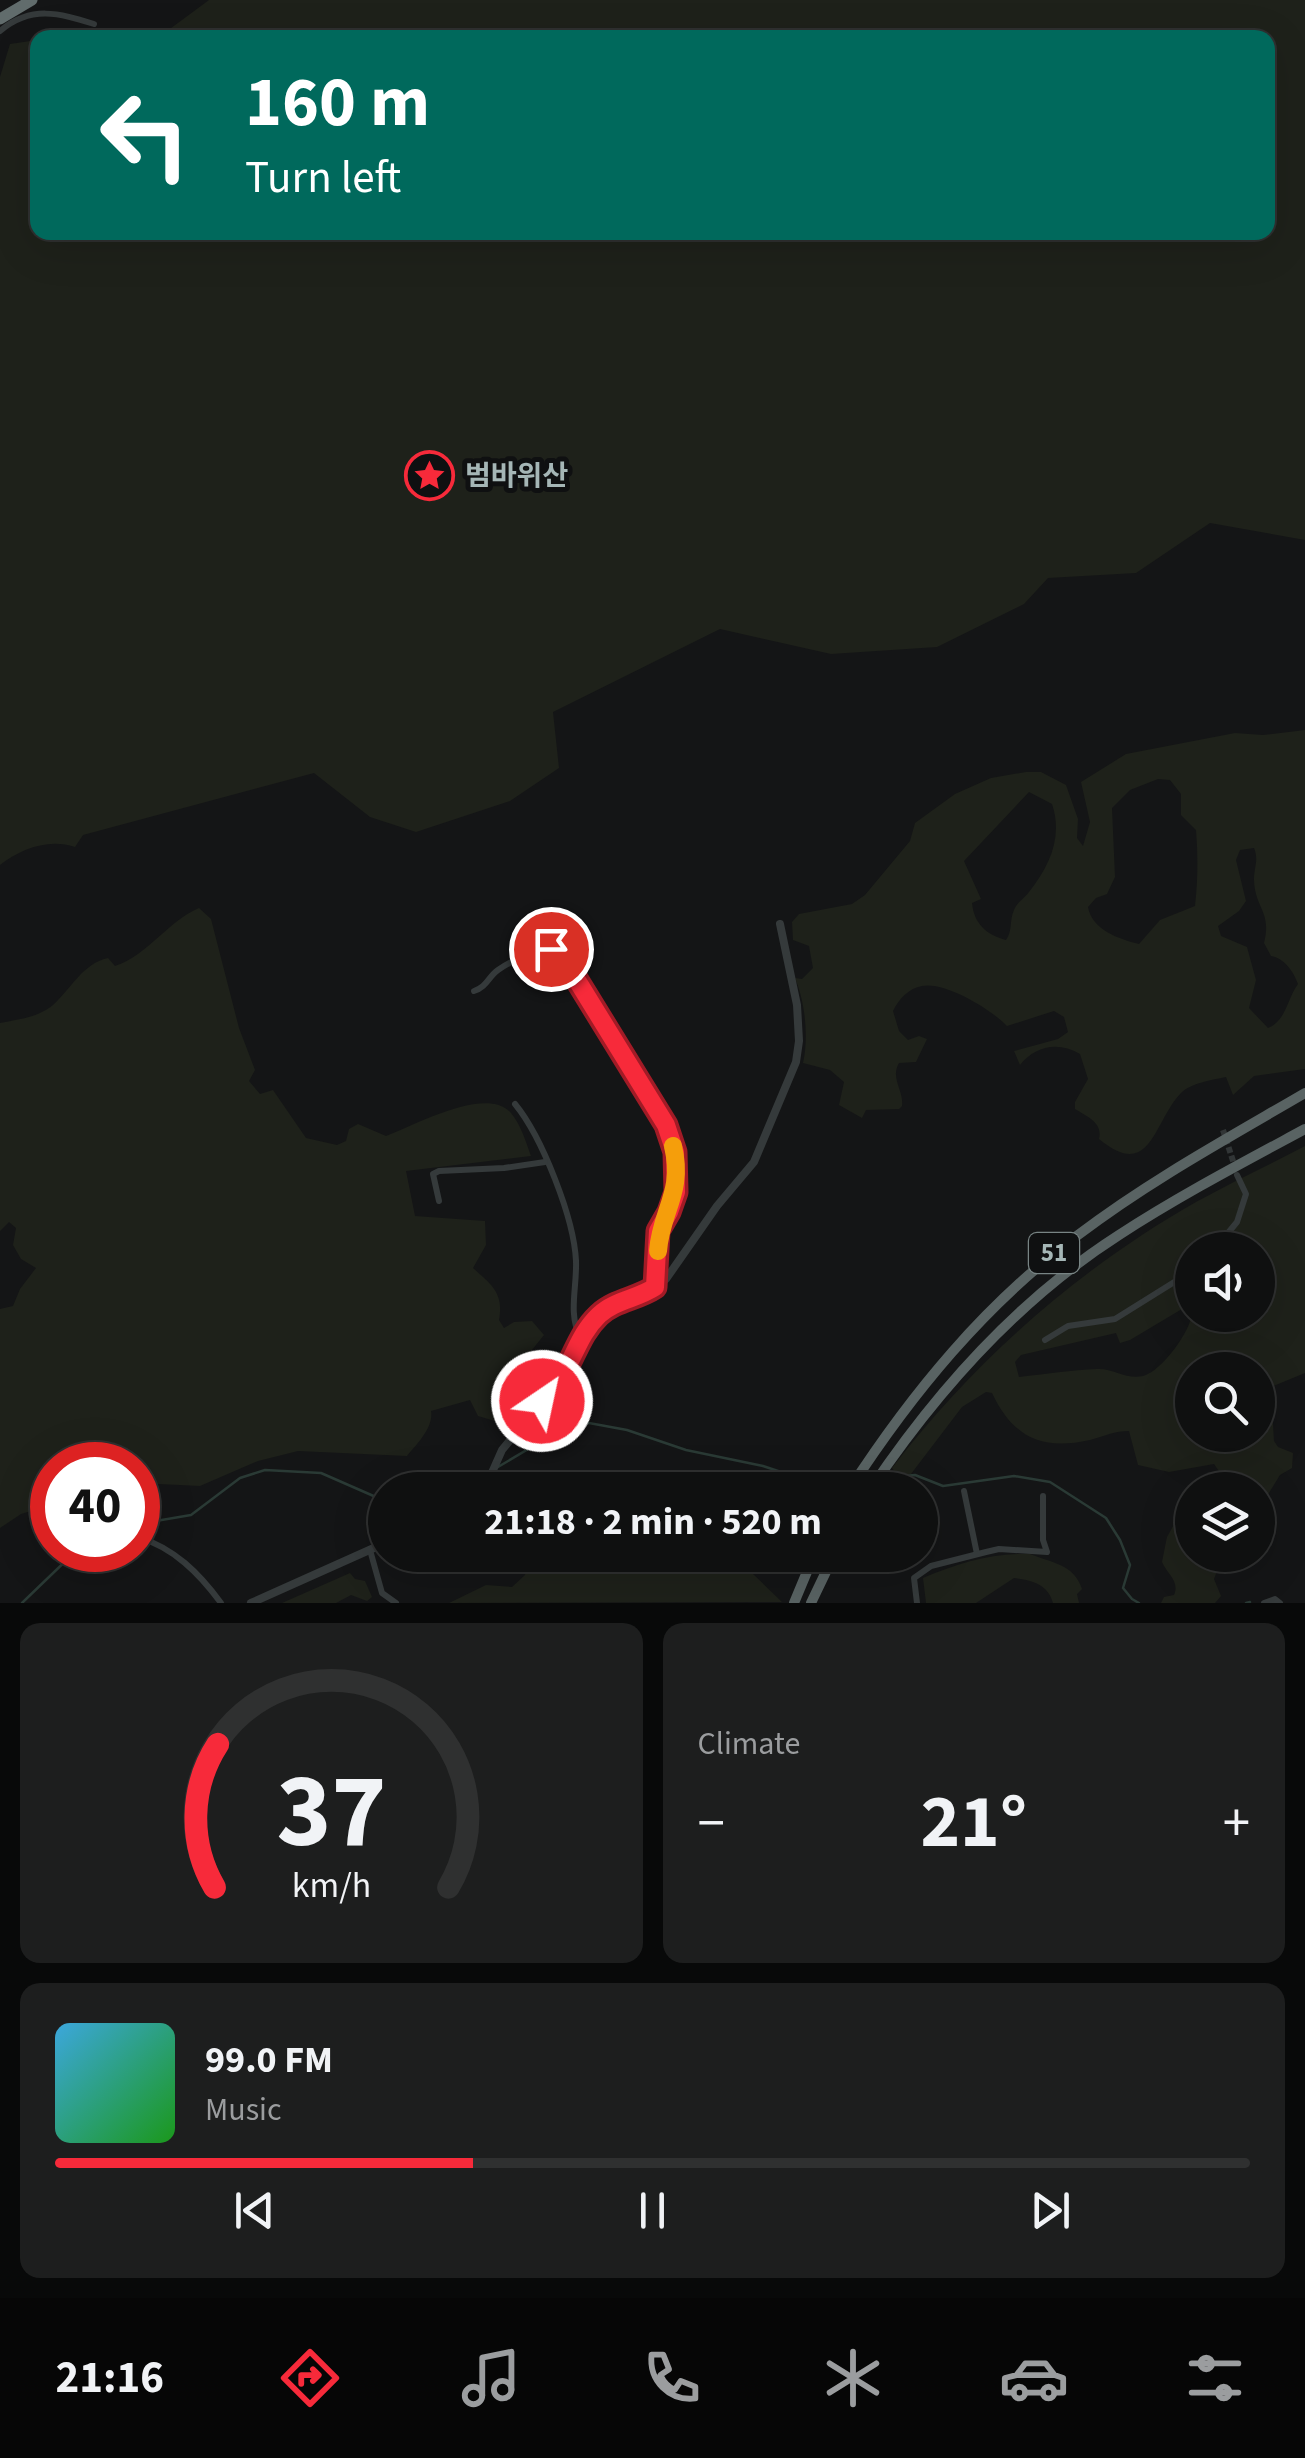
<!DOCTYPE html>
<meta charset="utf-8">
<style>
:root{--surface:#0f1010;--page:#1d1e1e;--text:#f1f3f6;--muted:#9b9d9f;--line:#2f3030;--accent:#f72a3a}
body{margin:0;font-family:"Source Sans 3","Noto Sans KR",sans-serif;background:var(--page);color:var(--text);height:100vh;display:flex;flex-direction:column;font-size:38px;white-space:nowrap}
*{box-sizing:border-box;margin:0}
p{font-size:32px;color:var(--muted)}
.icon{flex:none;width:55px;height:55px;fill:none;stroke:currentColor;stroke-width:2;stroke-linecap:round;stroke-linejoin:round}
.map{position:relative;height:1603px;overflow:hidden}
.sheet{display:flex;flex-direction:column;gap:20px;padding:20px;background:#080909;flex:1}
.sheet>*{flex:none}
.banner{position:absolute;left:30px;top:30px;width:1245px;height:210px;border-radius:20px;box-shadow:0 10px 40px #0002,0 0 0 2px var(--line);background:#00695c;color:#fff;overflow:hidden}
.buttons{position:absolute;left:1175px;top:1232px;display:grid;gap:20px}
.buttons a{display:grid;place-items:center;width:100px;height:100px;border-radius:50%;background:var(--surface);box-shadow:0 10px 40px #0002,0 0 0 2px var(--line);font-size:50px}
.speed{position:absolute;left:30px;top:1442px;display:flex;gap:20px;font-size:50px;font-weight:700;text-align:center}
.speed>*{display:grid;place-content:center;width:130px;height:130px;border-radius:50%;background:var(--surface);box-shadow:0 10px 40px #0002,0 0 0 2px var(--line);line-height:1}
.speed .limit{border:15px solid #d22;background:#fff;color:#111}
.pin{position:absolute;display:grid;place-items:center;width:85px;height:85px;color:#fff;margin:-42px;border:5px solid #fff;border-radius:50%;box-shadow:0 2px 10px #0007}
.me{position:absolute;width:110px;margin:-55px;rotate:34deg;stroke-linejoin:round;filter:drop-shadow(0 0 8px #0008)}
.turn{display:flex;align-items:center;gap:35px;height:210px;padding:0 50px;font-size:45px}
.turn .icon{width:130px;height:130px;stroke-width:2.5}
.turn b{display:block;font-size:70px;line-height:85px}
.big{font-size:75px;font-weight:700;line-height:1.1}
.sheet .widget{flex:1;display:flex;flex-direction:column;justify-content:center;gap:15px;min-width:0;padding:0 35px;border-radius:20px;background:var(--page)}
.sheet .dial{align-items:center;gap:0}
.dial svg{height:260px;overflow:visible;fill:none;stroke:var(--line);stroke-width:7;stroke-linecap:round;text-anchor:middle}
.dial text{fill:var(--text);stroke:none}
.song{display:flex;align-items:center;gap:30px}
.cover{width:120px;height:120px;border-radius:15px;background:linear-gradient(135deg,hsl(200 70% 55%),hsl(120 70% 35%))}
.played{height:10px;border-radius:5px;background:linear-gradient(90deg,var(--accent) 35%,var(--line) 35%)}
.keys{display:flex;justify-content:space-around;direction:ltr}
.heat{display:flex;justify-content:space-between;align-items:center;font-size:55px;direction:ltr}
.sheet .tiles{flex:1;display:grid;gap:20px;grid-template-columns:1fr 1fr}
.widget:last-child{grid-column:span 2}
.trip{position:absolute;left:368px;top:1472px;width:570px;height:100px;border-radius:50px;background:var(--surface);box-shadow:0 10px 40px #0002,0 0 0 2px var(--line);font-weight:700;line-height:100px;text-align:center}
.tabs{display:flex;height:160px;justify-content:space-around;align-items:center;background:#060606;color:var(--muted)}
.tabs .icon{width:70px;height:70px}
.tabs .selected{color:var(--accent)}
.tabs b{font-size:45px;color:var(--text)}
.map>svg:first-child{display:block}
.green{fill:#1e211a;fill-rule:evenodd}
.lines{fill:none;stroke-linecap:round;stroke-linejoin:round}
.stream{stroke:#2a3a35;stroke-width:2.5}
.minor-tunnel{stroke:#313536;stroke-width:6;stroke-dasharray:6 3;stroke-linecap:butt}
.minor{stroke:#353a3b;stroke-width:6}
.tertiary{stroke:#353a3b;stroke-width:8}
.trunk{stroke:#596363;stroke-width:10}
.motorway{stroke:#616c6c;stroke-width:11}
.route-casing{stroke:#a11b26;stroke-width:25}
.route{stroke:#f72a3a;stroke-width:18}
.slow{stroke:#f59e0b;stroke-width:18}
.labels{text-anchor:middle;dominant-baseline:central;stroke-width:10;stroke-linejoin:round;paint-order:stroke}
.shield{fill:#0f1011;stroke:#788484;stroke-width:2.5}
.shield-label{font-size:25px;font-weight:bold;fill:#a5b6b6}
.poi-label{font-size:28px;font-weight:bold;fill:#a5b6b6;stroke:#0f1011;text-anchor:start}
</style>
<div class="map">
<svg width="1305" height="1603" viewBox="0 0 1305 1603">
<rect width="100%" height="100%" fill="#141516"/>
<g class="green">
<path d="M209,0H1305V540L1210,523L1136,573L1048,578L1024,604L937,647L831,654L720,629L553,712L559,768L510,801L416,832L370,817L314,773L83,835L75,847C48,838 21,849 0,865V77L10,44L37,40L38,232H1268V38L159,37Z"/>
<path d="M1305,730V1069L1254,1076L1233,1095L1226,1077C1212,1080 1191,1083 1181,1093C1153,1122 1151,1182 1099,1139C1103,1123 1088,1117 1075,1109V1102L1088,1079L1080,1054C1058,1041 1035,1046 1020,1065L1014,1051L1058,1039L1068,1032L1064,1017L1054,1011L1007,1026C992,1010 945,981 922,986C909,988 899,999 893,1011L899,1031L908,1040L919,1036L927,1039L916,1062L899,1063C890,1078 904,1091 902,1106L899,1109L866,1110L862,1118L839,1105L844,1082L830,1070L803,1063C809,1037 805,1002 795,978L802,979L813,968L809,946L793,940L792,922L799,914L852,904L865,895L910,841L915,823L955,794L991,778L1026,772H1041L1066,785L1078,819L1077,838L1083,846L1090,822L1081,782L1126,754L1235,733L1263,735ZM1158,779L1170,780L1181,794V815L1196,830C1198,855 1198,880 1195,906L1160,920L1139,944C1119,939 1092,930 1088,907L1096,898L1107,894L1115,877L1112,808L1130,790ZM1029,792L1052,804C1063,836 1050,866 1029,892C1024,899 1017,902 1014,910C1009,921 1013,930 1006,940C987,935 974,924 972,903L981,899L964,861ZM1254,848C1259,860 1254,867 1254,880C1255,909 1272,911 1264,943L1271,956C1284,958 1294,972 1298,984C1287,999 1286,1021 1268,1028L1249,1008L1256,980L1247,947L1221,936L1218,926L1239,911L1246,901L1236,860L1240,850Z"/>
<path d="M199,908L211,919L239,1028L255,1070L249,1081L260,1094L273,1090L306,1138L337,1145L346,1141L349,1129L358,1124L386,1136C415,1125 487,1085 511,1113C521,1125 526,1142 531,1156L406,1171L415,1216L485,1221L486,1245L473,1268C492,1285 504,1293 499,1320L504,1328L514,1322L532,1321L544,1335L494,1397L504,1406L495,1421L478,1416L470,1400L431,1411C434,1427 417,1444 407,1456L298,1451L258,1461L200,1486L138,1483V1465H52V1505L21,1514L0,1528V1309L13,1306L20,1289L36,1268L21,1259L13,1245L16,1228L9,1222L0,1231V1023C19,1019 37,1018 53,1005C72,988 82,964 108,958L115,966C148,955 168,921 199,908Z"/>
<path d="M1305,1146V1373L1271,1387L1274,1441L1278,1447L1293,1453L1292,1468L1280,1475L1264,1501L1258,1503V1490H1232L1214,1464L1169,1472L1138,1465L1129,1431C1115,1431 1104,1436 1090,1440C1041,1451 1013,1437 992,1393L986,1392L962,1407L911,1474L898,1476L892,1468C974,1361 1078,1269 1196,1202C1232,1182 1269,1165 1305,1146ZM1192,1250H1258V1315H1192ZM1187,1306L1192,1312C1192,1330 1161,1372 1143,1376C1127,1380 1113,1368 1097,1369C1072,1370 1045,1374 1019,1377L1015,1362L1021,1355L1116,1333L1120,1343L1130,1340ZM1192,1370H1258V1435H1192Z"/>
<path d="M589,1473L613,1475L652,1490H568L580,1475Z"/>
<path d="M1192,1508V1555H1223L1214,1579L1221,1596L1215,1603H1161L1164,1597L1174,1595C1180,1581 1167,1574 1162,1562L1167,1537L1182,1510Z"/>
<path d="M1030,1554C1052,1563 1074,1564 1082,1589L1077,1594L1079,1603H1053C1048,1584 1031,1580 1014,1578L976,1603H926L923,1578C959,1563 991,1553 1030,1554Z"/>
<path d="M529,1555H741L753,1574L782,1602L449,1603L486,1585L512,1587L525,1575Z"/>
<path d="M350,1573L355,1579L365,1581L372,1597L367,1601L351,1595L336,1603H282Z"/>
</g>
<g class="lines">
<g class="stream">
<path d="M498,1467L567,1426L589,1423L627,1430L686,1450L763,1466L805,1480L850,1481"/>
<path d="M882,1478L915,1475L943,1486L1014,1476L1050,1482L1106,1518L1120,1540L1130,1565L1123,1588L1132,1599L1139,1603"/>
<path d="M457,1490L491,1471"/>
<path d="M138,1524L191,1515L240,1478L265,1470L321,1473L385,1501"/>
<path d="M22,1603L77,1550"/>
<path d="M1246,1603L1250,1602"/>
</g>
<path class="minor-tunnel" d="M1223,1130L1235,1167"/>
<g class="minor">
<path d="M0,31C31,5 59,13 94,24"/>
<path d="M474,991C487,987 488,977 498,970C512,960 543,946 559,951L648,1093L671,1135L675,1153L676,1192L669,1212L659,1231L655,1286"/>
<path d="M515,1104C542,1137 574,1218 576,1261C577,1288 568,1313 580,1337"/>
<path d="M439,1201L433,1174L439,1171L504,1168L545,1162"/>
<path d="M1214,1250L1237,1222L1246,1194L1237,1175"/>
<path d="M1045,1340L1068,1326L1115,1319L1192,1271"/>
<path d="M964,1491L977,1554"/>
<path d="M138,1537C174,1548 199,1573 221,1603"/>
<path d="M370,1550L382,1593L396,1603"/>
<path d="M466,1565L481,1555"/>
<path d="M917,1603L914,1578L931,1566L986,1552L999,1549L1047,1552L1043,1540V1496"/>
<path d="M1264,1603L1275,1599L1280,1603"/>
</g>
<g class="tertiary">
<path d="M480,1490L490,1477L502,1450L562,1377L580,1337L600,1314L619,1302L643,1295L666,1279L717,1206L754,1162L796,1062L799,1041L797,1005L780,924"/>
<path d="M251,1603L385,1543"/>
</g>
<g class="trunk">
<path d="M849,1490C912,1393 985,1304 1078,1235C1149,1181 1228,1138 1305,1093"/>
<path d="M870,1490C936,1392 1019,1299 1119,1235C1179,1196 1242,1163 1305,1129"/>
<path d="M794,1603L814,1555"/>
<path d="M811,1603L834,1555"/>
</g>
<path class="motorway" d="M0,19L32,0"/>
</g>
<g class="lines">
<defs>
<path id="route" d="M542,1401C549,1393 557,1385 562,1376C575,1355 580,1333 599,1315C615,1300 637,1299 655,1287L658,1231L669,1212L676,1192L675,1152L666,1125L559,951L551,949"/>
</defs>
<use href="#route" class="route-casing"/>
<use href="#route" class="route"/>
<path class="slow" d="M658,1251C661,1210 684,1193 673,1146"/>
</g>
<defs>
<symbol id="sight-ring" viewBox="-11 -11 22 22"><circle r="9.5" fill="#0f1011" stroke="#f72a3a" stroke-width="1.5"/><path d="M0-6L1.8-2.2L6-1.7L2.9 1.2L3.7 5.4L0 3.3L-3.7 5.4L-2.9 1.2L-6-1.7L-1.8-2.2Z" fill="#f72a3a"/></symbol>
</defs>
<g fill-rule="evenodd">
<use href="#sight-ring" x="402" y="448" width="55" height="55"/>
</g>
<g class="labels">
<rect class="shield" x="1029" y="1233" width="50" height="40" rx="8"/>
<g class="shield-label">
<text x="1054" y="1253">51</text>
</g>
<g class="poi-label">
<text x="465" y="476">범바위산</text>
</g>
</g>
</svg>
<div class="buttons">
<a><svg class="icon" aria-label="sound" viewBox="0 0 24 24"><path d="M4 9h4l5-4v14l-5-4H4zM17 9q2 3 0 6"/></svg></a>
<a><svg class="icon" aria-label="search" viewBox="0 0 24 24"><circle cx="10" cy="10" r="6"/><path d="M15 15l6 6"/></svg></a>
<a><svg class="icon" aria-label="layers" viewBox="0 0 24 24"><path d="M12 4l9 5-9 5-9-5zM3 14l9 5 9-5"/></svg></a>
</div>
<div class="speed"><div class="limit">40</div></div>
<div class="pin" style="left:551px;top:949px;background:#d93025"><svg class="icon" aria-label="arrive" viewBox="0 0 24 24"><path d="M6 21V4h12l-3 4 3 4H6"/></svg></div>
<svg class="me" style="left:542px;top:1401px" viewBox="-20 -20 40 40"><circle r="17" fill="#f72a3a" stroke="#fff" stroke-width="3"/><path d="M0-11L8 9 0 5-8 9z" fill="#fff"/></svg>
<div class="trip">21:18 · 2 min · 520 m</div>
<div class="banner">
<div class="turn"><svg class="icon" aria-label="left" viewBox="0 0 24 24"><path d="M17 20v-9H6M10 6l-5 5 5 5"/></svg><div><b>160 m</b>Turn left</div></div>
</div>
</div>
<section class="sheet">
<div class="tiles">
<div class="widget dial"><svg viewBox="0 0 100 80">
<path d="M14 69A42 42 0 1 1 86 69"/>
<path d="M14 69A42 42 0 0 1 15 25" stroke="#f72a3a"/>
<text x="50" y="56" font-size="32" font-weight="700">37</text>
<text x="50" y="72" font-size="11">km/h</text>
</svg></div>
<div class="widget"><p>Climate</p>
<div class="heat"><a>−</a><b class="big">21°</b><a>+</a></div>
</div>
<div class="widget">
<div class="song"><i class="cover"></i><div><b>99.0 FM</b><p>Music</p></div></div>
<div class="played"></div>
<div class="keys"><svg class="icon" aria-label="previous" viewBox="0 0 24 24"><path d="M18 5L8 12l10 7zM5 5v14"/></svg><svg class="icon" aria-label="pause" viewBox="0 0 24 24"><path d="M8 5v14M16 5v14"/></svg><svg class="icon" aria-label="next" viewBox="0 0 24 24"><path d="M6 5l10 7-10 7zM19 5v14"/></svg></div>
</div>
</div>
</section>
<nav class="tabs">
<b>21:16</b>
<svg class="icon selected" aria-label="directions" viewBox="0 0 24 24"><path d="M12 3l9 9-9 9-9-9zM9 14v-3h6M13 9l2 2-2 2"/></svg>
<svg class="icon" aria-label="music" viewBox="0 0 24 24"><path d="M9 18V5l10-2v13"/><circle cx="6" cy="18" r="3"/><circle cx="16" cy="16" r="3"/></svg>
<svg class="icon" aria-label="phone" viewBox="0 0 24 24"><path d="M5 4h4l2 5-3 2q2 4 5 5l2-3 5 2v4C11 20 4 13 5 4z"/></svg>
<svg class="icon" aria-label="climate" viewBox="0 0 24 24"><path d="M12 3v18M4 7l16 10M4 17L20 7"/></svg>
<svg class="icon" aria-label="car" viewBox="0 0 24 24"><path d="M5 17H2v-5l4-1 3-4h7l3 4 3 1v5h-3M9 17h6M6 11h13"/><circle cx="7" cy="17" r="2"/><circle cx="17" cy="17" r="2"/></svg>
<svg class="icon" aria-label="filters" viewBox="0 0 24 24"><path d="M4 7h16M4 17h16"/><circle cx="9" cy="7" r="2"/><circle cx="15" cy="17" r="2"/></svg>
</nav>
